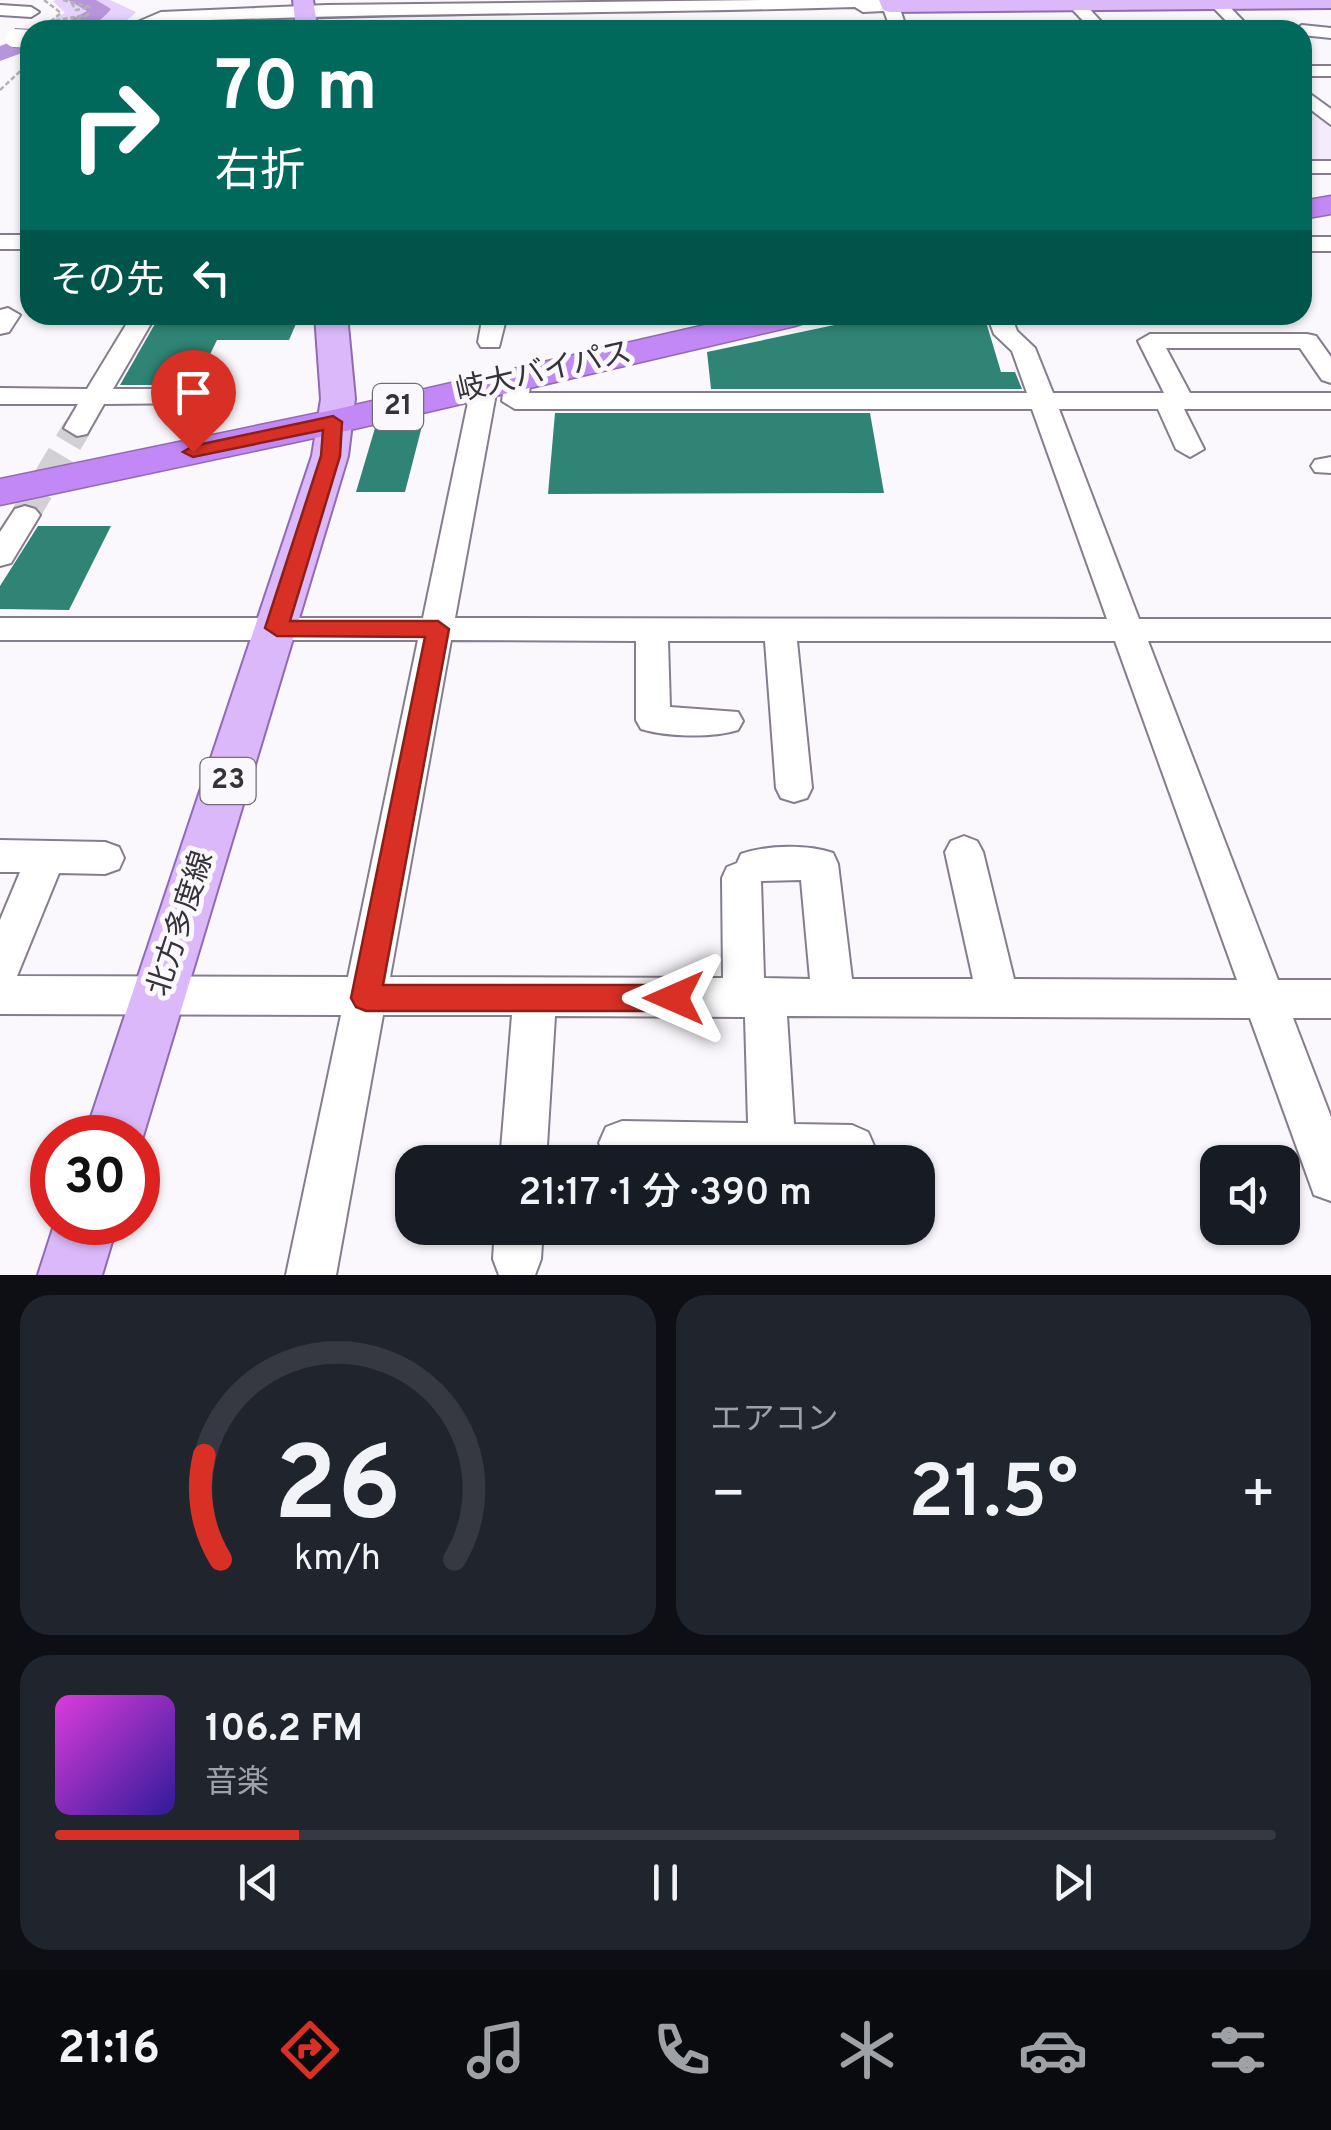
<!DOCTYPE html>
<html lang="ja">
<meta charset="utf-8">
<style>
:root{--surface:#171b24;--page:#20242c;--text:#f1f3f6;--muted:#9ea1a6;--line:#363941;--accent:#d93025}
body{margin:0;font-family:Overpass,"Noto Sans JP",sans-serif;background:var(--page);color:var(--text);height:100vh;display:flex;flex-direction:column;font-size:38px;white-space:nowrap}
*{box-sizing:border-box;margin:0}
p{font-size:32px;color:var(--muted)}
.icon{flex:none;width:55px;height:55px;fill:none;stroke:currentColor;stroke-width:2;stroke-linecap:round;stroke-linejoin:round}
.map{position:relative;height:1275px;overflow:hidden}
.drawer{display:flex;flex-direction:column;gap:20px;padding:20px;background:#0d0f14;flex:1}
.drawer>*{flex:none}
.banner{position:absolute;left:20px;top:20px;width:1292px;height:305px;border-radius:30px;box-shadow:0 2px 8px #0004;background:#00695c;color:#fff;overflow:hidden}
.buttons{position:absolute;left:1200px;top:1145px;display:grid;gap:20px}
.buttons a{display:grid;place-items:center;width:100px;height:100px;border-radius:20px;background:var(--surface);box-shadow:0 2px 8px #0004;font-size:50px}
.speed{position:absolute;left:30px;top:1115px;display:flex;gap:20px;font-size:50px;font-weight:700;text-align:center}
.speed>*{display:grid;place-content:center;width:130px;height:130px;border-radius:50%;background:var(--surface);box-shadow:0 2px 8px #0004;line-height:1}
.speed .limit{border:15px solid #d22;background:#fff;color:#111}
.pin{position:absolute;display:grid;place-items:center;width:85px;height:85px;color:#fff;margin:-102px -42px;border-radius:50% 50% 50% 0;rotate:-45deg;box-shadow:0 0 10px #0007}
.pin .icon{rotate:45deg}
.me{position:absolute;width:110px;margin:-55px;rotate:270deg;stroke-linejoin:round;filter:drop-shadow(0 0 8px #0008)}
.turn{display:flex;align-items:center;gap:35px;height:210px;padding:0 30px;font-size:45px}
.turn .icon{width:130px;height:130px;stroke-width:2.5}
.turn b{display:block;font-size:70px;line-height:85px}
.then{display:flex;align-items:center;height:95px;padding:0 30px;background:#0003;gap:20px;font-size:38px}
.big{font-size:75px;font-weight:600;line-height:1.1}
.drawer .tile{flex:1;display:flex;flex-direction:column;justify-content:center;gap:15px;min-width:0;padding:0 35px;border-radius:30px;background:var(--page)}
.drawer .dial{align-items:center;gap:0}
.dial svg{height:260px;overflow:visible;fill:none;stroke:var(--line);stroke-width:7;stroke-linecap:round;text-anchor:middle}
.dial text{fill:var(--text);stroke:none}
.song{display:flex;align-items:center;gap:30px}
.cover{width:120px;height:120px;border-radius:15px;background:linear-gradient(135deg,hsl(300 70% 55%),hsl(250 70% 35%))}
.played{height:10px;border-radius:5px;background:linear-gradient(90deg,var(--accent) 20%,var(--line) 20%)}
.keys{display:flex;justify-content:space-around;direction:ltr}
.heat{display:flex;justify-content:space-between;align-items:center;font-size:55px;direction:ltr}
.drawer .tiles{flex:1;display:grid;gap:20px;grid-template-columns:1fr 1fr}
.tile:last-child{grid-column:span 2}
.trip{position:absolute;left:395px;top:1145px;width:540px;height:100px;border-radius:30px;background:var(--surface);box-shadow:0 2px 8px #0004;font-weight:600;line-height:100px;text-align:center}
.dock{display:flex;height:160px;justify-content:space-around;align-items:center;background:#090b0e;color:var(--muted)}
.dock .icon{width:70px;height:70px}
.dock .current{color:var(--accent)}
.dock b{font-size:45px;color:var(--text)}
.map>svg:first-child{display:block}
.built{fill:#f4ecfc}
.green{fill:#e7d2fd}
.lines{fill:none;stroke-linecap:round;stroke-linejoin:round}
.river{fill:#b895da;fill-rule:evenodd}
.building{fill:#2f8475}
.minor-tunnel{stroke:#d3d0d5;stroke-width:28;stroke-dasharray:28 14;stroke-linecap:butt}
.minor-casing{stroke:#857d8e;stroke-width:4}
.major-casing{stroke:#916ab4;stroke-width:4}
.highway-casing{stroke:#916ab4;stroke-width:3}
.path{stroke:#b4b2b7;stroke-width:2.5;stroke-dasharray:5 2.5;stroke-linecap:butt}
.minor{fill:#fff;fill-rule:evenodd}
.major{fill:#dab8f9;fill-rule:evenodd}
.highway{fill:#c288f5;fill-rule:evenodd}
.minor-bridge-casing{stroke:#857d8e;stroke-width:20;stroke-linecap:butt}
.minor-bridge{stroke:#fff;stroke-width:18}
.route{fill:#d93025;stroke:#8d1f18;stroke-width:2.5}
.labels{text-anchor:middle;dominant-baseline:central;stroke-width:10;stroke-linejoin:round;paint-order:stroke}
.shield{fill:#faf8fc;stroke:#716d74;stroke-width:2.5}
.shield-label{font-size:28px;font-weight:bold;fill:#36323a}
.street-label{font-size:30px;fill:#36323a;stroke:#faf8fc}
</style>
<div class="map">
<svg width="1331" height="1275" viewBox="0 0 1331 1275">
<rect width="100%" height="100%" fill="#faf8fc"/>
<path class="built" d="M1302,98L1331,126V163H1303Z"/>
<path class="green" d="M56,0H110L136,12C115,37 63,30 32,30L65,13L53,1Z"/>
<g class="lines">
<g class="river">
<path d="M68,0H96L111,9C94,30 77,30 51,30L87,11Z"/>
<path d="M30,35V50L0,61V46Z"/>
</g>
</g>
<g class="building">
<path d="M160,315H228L299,317L289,340H217L195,385H120Z"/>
<path d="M882,315H984L1001,372H1015L1022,389H711L707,352Z"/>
<path d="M555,413H870L884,493L548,494Z"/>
<path d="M383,426H422L405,492H356L375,428Z"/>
<path d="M38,526H111L69,610L0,609V586Z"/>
</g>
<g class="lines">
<path class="minor-tunnel" d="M25,515L77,428"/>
<defs>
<g id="minor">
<path d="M770,0H897L907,30H891L884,11L863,12L855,7C625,14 394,12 163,22L142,30H119L161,12L327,5Z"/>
<path d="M1206,0H1223L1252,30H1235Z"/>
<path d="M1071,2H1083L1109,30H1092L1071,8Z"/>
<path d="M0,5L31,7L39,12L31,17L0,15Z"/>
<path d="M1026,24L1034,29L973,30L981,25Z"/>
<path d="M1302,25L1331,28V38L1302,35V30H1294Z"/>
<rect x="1302" y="66" width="29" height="10"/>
<path d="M1302,88L1331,109V125L1302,103Z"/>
<rect x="1302" y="161" width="29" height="12"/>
<rect x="0" y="235" width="30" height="14"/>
<rect x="1302" y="237" width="29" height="14"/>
<path d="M8,308L20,315L9,332L0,334V310Z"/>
<path d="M132,315H156L113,389H195L204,391L208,397L204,403L104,404L87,434L77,436L64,428L78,404H0V388L87,389Z"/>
<path d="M483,315H507L499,347H481L478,342Z"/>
<path d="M987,315H1011L1017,331L1035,348L1053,393H1164L1138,341L1150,334H1307L1316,336L1331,357V383L1322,380L1300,348H1166L1190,393H1331V409H1184L1204,449L1190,457L1176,449L1158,409H1059L1139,619H1331V641H1148L1278,980H1331V1018H1293L1331,1117V1201L1314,1195L1250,1018L787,1016L794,1124L852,1125L868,1132L875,1148L869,1162H615L606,1159L599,1143L606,1127L622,1121L748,1123L745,1017L555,1016L546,1162H500L512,1015H383L336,1275H286L341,1015L0,1014V920L20,872H0V840L105,842L119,847L124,858L119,869L105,874L59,873L17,976L348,977L418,640H0V618H423L471,388L484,380L497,388L455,618L1107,619L1032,409H515L502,401L505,380L518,372L531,380L529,393H1027L1012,351L994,334ZM451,640L636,641V720L641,729C667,737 712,738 738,730L743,721L738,712L670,707L668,641H765L776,788L781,798L794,802L807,798L812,788L797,641H1115L1237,980L1014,979L983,852L977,841L964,836L951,841L945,852L973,979H852L838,864L833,853C807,844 767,845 741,854L737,863L727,867L722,878L723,978L390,977ZM801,880L810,979L764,978L761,881Z"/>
<path d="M1331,457V473L1315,472L1311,466L1315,460Z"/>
<path d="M25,506L35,509L40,515L11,563L0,566V532L15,509Z"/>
<path d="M495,1228H543L541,1259L535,1275H499L493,1259Z"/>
</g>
<g id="major">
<path d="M293,0H313L318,30H296Z"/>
<path d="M879,0H1331V8L890,12L883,10Z"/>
<path d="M315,315H347L355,399L348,456L138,1153V1138H84L312,456L321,399Z"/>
<path d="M55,1222H118L102,1275H38Z"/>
</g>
<g id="highway">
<path d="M1331,196V214L1302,219V201Z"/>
<path d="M749,315H813L807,322L795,326L333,434L0,505V479L333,410Z"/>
</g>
</defs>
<use href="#minor" class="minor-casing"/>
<use href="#major" class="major-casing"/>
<use href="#highway" class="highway-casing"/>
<g class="path">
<path d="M44,0L61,13L51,21"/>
<path d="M63,0L71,2"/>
<path d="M71,2L90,7L76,10Z"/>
<path d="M48,22L90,14L51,30"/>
<path d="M0,90L30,62"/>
</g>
<use href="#minor" class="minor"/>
<use href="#major" class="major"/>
<use href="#highway" class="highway"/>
<defs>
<path id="minor-bridge" d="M14,38L30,39"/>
</defs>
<use href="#minor-bridge" class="minor-bridge-casing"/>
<use href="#minor-bridge" class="minor-bridge"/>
</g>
<path class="route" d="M333,416L342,422L340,456L290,621H438L449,629L383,985H674L685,989L689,998L685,1007L674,1011H366L356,1007L351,998L425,637L277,636L265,628L321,456L323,430L193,457L183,452L193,446Z"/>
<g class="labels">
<g class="shield">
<rect x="373" y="384" width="50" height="46" rx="8"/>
<rect x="200.5" y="758" width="55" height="46" rx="8"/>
</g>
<g class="shield-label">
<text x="398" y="407">21</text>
<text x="228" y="781">23</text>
</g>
<g class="street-label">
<text transform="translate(544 373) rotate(-13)">岐大バイパス</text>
<text transform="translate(182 924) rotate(-72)">北方多度線</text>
</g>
</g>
</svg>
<div class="buttons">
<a><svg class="icon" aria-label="sound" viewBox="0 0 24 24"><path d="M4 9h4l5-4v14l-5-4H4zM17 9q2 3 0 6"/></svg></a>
</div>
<div class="speed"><div class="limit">30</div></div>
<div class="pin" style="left:193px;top:452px;background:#d93025"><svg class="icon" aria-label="arrive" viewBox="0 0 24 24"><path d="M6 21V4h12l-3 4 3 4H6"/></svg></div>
<svg class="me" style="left:674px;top:998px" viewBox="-20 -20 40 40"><path d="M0-17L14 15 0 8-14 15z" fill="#d93025" stroke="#fff" stroke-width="4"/></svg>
<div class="trip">21:17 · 1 分 · 390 m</div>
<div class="banner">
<div class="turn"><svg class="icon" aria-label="right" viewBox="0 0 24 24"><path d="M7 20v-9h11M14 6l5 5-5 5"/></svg><div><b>70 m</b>右折</div></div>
<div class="then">その先<svg class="icon" aria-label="left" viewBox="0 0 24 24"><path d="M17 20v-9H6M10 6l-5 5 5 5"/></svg></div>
</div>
</div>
<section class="drawer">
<div class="tiles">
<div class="tile dial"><svg viewBox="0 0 100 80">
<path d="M14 69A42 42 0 1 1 86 69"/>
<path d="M14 69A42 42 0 0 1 9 37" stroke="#d93025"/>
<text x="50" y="56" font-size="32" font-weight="700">26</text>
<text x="50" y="72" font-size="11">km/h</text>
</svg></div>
<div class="tile"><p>エアコン</p>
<div class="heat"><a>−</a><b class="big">21.5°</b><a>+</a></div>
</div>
<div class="tile">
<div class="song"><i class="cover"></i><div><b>106.2 FM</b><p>音楽</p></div></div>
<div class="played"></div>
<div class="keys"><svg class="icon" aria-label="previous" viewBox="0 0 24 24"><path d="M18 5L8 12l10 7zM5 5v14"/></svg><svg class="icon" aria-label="pause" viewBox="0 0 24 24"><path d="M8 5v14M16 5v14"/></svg><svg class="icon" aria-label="next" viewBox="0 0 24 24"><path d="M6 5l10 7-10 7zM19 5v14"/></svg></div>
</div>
</div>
</section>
<nav class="dock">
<b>21:16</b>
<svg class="icon current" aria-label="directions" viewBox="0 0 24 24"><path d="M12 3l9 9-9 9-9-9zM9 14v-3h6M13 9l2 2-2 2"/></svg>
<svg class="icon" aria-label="music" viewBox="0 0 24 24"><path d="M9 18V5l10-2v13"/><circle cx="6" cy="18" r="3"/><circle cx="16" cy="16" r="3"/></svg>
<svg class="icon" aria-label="phone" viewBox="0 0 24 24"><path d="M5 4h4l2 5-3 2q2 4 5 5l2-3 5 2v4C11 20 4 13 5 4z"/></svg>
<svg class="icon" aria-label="climate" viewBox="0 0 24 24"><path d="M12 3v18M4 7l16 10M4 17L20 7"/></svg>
<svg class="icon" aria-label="car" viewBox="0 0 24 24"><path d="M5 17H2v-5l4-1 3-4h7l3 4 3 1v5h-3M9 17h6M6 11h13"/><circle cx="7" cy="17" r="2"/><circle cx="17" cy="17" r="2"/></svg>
<svg class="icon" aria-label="filters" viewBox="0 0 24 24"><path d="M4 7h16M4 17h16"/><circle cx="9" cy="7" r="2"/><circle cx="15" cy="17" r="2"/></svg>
</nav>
